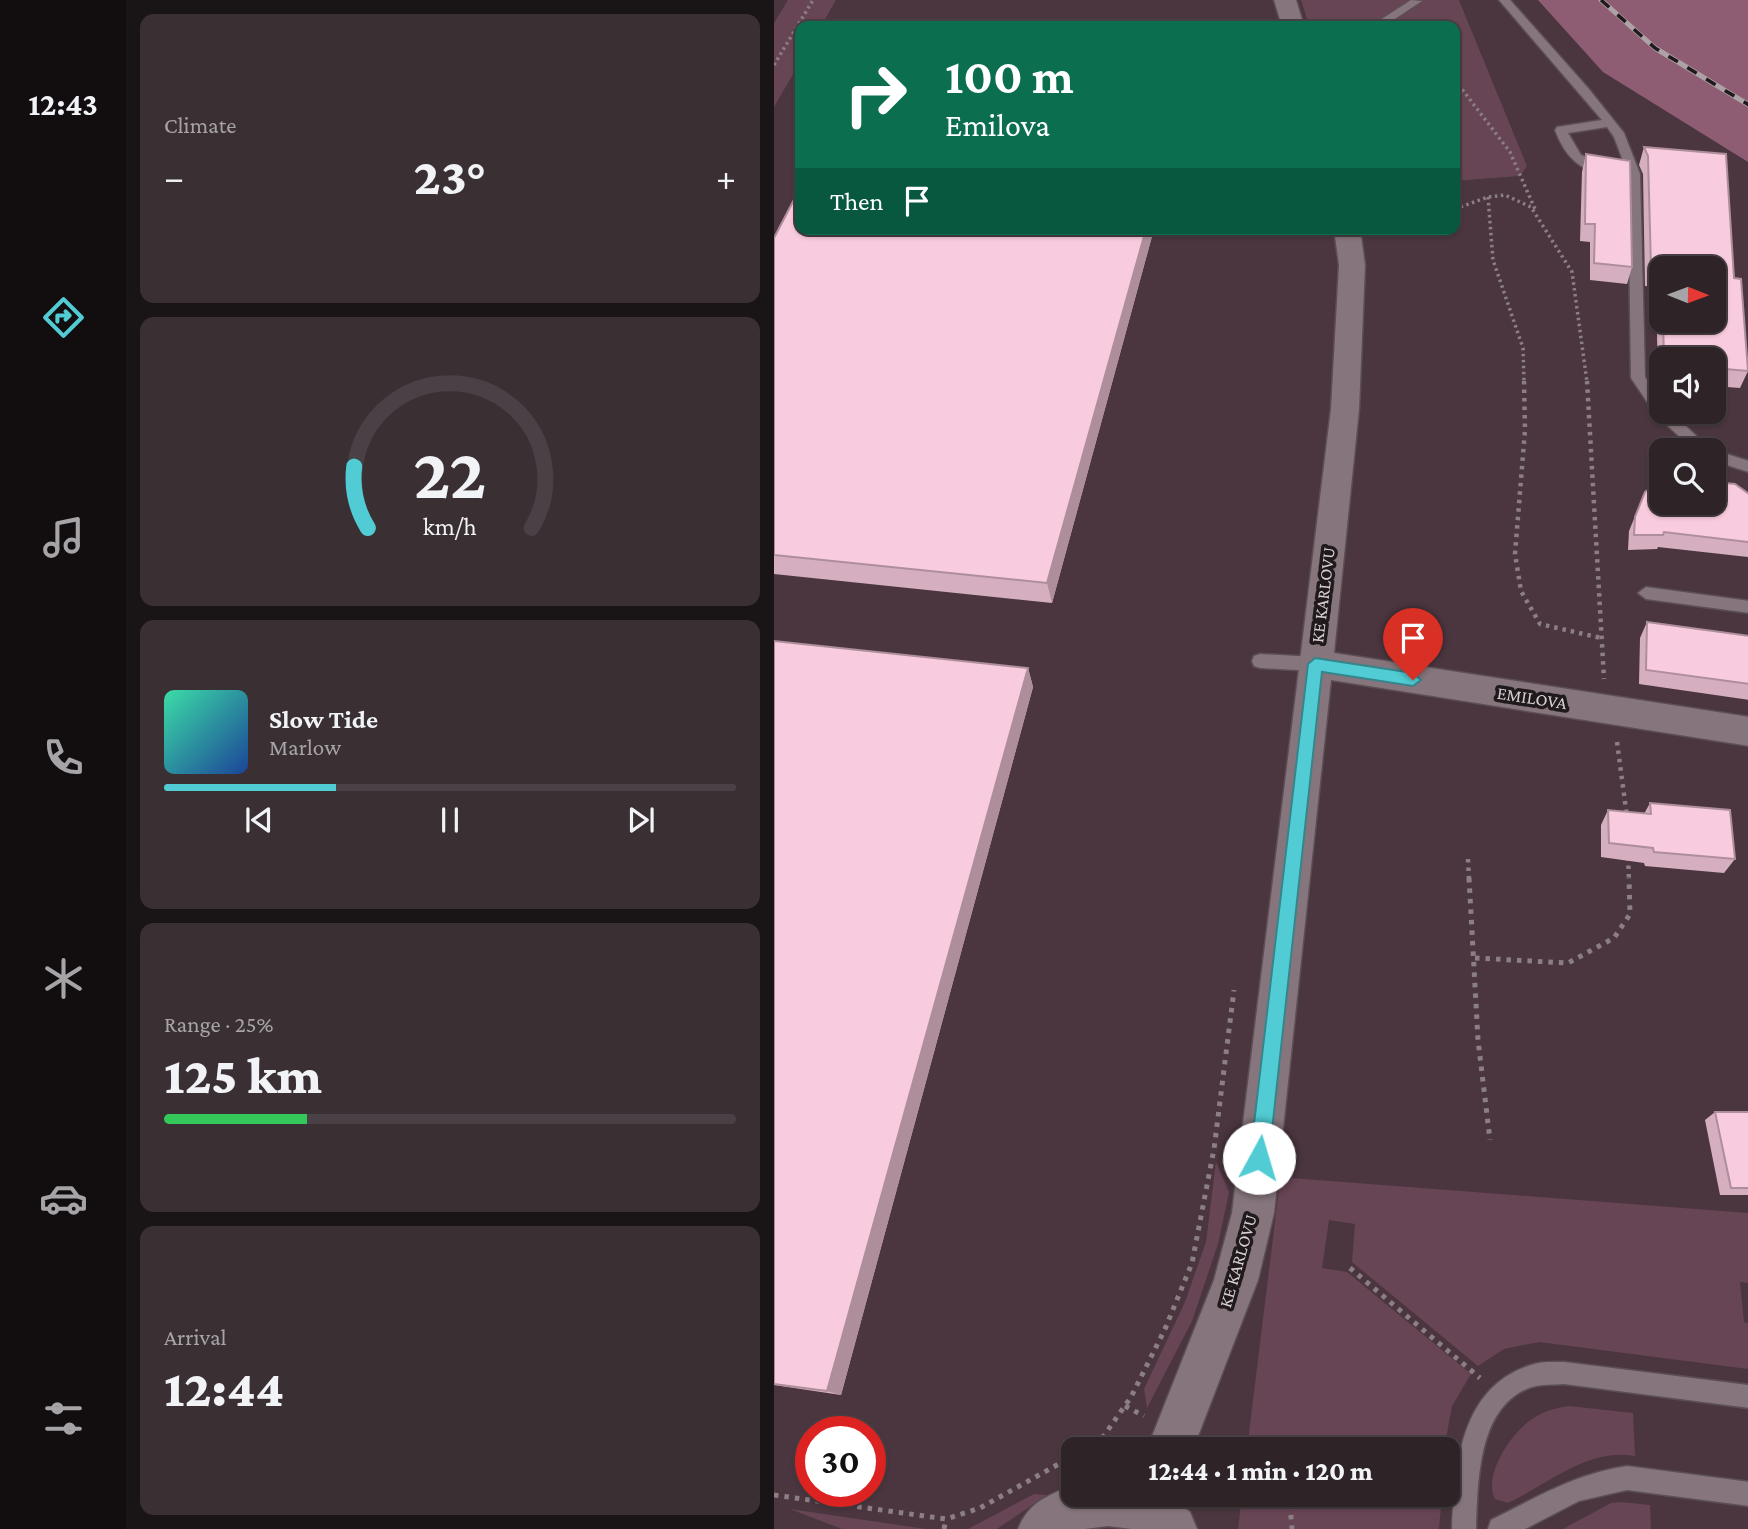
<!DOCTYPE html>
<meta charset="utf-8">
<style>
:root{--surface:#2e2428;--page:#3a3034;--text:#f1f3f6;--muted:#a7a4a8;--line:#494145;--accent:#51ccd4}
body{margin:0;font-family:"Crimson Pro",serif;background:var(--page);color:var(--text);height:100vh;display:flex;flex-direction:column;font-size:26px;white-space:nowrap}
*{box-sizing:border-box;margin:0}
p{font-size:23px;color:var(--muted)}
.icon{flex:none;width:38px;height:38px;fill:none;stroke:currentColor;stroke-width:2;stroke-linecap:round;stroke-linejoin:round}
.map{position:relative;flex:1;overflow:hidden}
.drawer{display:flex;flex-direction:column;gap:14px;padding:14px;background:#191416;width:648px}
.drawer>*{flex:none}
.top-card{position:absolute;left:21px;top:21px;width:665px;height:214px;border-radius:14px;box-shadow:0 2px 5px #0004,0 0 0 2px var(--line);background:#0b6e4f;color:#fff;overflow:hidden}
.needle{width:46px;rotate:91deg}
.tools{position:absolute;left:875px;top:256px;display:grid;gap:14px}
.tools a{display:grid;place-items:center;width:77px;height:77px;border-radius:14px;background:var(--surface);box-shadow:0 2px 5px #0004,0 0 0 2px var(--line);font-size:35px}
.speed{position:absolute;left:21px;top:1416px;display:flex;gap:14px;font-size:35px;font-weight:700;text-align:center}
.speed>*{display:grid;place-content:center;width:91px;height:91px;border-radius:50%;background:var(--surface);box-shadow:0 2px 5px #0004,0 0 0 2px var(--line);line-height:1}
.speed .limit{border:10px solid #d22;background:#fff;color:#111}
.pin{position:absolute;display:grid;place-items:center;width:60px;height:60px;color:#fff;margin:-72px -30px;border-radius:50% 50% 50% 0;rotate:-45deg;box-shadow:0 0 7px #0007}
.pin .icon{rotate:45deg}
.me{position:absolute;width:77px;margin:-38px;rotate:6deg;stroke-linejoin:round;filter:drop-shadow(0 0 5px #0008)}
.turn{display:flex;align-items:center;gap:24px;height:147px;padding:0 35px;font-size:32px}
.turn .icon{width:91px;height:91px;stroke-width:2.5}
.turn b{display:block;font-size:49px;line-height:60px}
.then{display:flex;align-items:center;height:66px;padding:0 35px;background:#0003;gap:14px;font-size:26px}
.big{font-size:52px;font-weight:800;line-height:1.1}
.drawer .tile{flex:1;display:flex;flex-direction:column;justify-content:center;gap:10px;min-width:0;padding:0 24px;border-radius:14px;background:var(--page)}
.drawer .dial{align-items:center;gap:0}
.dial svg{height:182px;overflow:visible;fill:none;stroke:var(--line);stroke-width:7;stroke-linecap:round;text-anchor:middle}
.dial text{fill:var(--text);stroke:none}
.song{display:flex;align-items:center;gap:21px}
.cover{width:84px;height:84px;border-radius:10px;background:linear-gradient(135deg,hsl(160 70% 55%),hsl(220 70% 35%))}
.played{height:7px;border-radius:4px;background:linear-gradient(90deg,var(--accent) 30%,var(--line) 30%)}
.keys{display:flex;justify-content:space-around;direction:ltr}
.heat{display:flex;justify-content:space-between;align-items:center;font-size:38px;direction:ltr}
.charge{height:10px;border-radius:5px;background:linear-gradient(90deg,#34c759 25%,var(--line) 0)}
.trip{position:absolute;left:287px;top:1437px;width:399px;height:70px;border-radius:14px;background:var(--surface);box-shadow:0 2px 5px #0004,0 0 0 2px var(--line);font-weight:800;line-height:70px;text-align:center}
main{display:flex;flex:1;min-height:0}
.dock{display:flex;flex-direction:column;width:126px;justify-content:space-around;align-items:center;background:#120e10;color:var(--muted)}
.dock .icon{width:49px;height:49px}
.dock .selected{color:var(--accent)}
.dock b{font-size:32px;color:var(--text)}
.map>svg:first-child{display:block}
.built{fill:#4b363f;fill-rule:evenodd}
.green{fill:#674554}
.forest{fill:#8e5d73}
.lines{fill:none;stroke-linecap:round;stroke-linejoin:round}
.lane-casing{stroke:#5b4f54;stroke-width:3}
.street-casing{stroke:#5b4f54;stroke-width:3}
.path-far2{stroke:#8b7f84;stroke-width:3.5;stroke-dasharray:2.5 3.5;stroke-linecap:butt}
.path-far1{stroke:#8b7f84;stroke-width:4.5;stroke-dasharray:3.5 5;stroke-linecap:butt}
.path{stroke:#8b7f84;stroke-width:5;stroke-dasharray:4.5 6;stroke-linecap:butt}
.lane{fill:#86757c;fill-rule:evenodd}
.street{fill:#86757c;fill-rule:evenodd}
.rail-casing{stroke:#ada2a6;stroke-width:5}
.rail{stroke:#201a1d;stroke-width:3.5;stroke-dasharray:11;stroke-linecap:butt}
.wall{fill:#d5afbf;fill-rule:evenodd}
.shaded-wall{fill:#ae8e9b}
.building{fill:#f8cbde;stroke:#ae8e9b;stroke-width:2}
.route{fill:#51ccd4;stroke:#35858a;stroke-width:2}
.labels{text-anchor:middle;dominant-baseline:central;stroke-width:7;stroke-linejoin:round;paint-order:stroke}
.street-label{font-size:18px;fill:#d9cfd3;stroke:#201a1d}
</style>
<main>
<nav class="dock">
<b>12:43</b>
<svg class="icon selected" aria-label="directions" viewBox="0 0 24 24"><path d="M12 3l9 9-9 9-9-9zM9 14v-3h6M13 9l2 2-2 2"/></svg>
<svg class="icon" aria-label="music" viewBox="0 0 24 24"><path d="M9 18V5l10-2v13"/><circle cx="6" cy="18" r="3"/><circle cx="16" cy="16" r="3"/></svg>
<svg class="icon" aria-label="phone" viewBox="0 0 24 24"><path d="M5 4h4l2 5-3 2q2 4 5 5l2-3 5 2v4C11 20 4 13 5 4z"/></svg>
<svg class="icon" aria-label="climate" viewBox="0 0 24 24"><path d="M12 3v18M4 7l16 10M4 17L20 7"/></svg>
<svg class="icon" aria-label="car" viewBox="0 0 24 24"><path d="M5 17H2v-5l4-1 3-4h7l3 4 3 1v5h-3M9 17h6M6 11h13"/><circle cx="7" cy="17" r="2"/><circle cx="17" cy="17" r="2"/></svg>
<svg class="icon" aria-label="filters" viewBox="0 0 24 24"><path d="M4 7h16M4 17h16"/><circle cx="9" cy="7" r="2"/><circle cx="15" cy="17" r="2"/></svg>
</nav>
<section class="drawer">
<div class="tile"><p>Climate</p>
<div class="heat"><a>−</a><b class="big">23°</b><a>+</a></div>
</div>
<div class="tile dial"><svg viewBox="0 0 100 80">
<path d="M14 69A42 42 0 1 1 86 69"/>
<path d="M14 69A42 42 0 0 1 8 42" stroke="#51ccd4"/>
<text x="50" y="56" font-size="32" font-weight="700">22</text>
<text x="50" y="72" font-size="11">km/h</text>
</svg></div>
<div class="tile">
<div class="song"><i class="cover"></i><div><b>Slow Tide</b><p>Marlow</p></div></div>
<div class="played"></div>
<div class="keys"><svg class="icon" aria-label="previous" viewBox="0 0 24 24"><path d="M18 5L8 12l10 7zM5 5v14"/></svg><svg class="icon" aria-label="pause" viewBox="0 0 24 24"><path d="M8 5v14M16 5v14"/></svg><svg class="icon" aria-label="next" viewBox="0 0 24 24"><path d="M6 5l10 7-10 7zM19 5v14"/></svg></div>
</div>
<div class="tile"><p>Range · 25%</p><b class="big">125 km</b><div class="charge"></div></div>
<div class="tile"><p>Arrival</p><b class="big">12:44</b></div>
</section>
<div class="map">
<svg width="975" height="1529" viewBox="0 0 975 1529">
<rect width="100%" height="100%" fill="#3e3036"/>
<path class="built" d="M0,0H527L535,26H26V229H681V181L746,176L753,166L685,0H764L830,72L974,162V1529H0ZM887,268H940V320H887ZM887,359H940V411H887ZM887,450H940V502H887ZM37,1432H96V1491H37ZM299,1449H674V1494H299Z"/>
<g class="green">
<path d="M14,0H62L47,26H26V62L0,107V23Z"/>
<path d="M527,0H685L753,166L746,176L681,181V26H535Z"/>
<path d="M442,1162L455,1192L444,1244L418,1321L373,1408L370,1389L411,1302L432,1242Z"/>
<path d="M517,1178L974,1213V1283L966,1282L970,1322L974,1323V1369L765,1342L730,1349L704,1366L578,1262L581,1224L555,1220L548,1268L573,1272L697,1374L678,1406L670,1449H473L505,1189Z"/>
<path d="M795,1406L859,1413L861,1456C813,1448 775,1484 734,1503L721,1499C708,1474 740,1428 763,1416C773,1410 783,1408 795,1406Z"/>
<path d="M260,1494L273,1495L223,1529H194Z"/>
<path d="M468,1495H668L665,1529H464Z"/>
<path d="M847,1502L876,1505L877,1529H789L837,1503Z"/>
<path d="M16,1509L152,1529H68Z"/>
</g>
<path class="forest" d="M764,0H974V162L829,72Z"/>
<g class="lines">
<defs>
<g id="lane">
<path d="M637,0L648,1L610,26H597Z"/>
<path d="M725,0H736L814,88L850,133L866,174L871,377L887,400V411H896L937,450H920L882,415L857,378L854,174L840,137L833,127L794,133L807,155L836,166V172C807,176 790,154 781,130L783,127L828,120Z"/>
<path d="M940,450L975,461V472L940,461Z"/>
<path d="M872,587L975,601V613L872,599L864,593Z"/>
<path d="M486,654L541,657L547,659L549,664L547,669L541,671L486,668L480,666L478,661L480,656Z"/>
<path d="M790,1362L975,1385V1408L790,1384C780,1385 768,1384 758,1387C703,1405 704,1483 702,1529H678C681,1465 686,1387 757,1365C767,1361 780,1362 790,1362Z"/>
<path d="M853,1466L975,1482V1506L853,1490L805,1501L751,1529H714L717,1520C761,1498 803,1473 853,1466Z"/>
</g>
<g id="street">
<path d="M500,0H522L530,26H508Z"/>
<path d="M560,229H586L591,265L585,409L560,653L975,717V746L557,680L500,1213L484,1280L419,1449H373L440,1280L458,1213L557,409L565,265Z"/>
<path d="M299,1485V1494H391L416,1512L423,1529H358L334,1526L311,1529H244C255,1502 273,1496 299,1485Z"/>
</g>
</defs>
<use href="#lane" class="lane-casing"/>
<use href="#street" class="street-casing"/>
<g class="path-far2">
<path d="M470,22L489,21"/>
<path d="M0,65L39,0"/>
<path d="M681,80L736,152L761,209"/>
<path d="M714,197L719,260L749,348L750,382"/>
<path d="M681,209L714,197L731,195L757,207L798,272L813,382"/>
</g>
<g class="path-far1">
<path d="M750,381L751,430L741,554L747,591L766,624L827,638"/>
<path d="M813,381L830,679"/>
<path d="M843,742L853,817"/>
<path d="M854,857L855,880"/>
<path d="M694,859L695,880"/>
</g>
<g class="path">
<path d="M695,878L704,1040L716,1140"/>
<path d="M701,958L794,963L840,938L856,914L855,878"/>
<path d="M576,1268L706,1378"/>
<path d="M351,1406L370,1416"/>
<path d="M310,1449L329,1437L357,1397L391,1329L418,1263L440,1149L460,990"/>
<path d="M515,1494L518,1529"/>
<path d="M0,1495L172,1519L206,1508L299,1456"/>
<path d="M170,1529L172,1519"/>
</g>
<use href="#lane" class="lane"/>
<use href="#street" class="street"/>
<defs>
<path id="rail" d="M827,0L881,48L975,105"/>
</defs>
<use href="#rail" class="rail-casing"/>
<use href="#rail" class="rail"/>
</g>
<g class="wall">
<path d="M870,147L960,278L974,371L966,388L940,386V359H887V380H884L882,287L871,286L869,174L865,165ZM887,268L940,320H887Z"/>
<path d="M812,154L858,267L853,284L816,280V242L806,241L808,172Z"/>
<path d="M26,229H380L278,603L0,574V238Z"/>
<path d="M871,492L975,494V557L884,547L883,549L854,550L855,531Z"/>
<path d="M873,622L975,636V700L865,684L866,638Z"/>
<path d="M0,641L254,668L259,687L67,1395L0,1385Z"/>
<path d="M876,803L961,859L950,873L871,866L870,863L827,857V825L834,810L870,814Z"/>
<path d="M941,1112H975V1195H946L931,1120Z"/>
</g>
<g class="shaded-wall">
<path d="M372,229H380L278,603L273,583Z"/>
<path d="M254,668L259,687L67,1395L53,1391Z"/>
</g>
<g class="building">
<path d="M473,20L474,26H396V23Z"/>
<path d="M870,147L952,154L960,278L967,279L974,371L940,368V359H890L889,320H940V268H887V269L877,268L874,156Z"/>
<path d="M812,154L856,161L858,267L820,263L821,224H811Z"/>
<path d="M26,188V229H372L273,583L0,555V238Z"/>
<path d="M887,481V502H940V482L961,484L975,494V542L890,532L889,535H860L861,517L871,492Z"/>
<path d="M873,622L975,636V684L872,670Z"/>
<path d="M0,641L254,668L53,1391L0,1384Z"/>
<path d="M876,803L956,810L961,859L880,852L879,848L835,843L834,810L877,814Z"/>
<path d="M941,1112H975V1188H957Z"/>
</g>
<path class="route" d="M541,658L639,673L647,680L639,686L548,672L495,1158L492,1165L485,1168L479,1165L476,1158L534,664Z"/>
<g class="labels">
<g class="street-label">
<text transform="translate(549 595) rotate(-83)">KE KARLOVU</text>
<text transform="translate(758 698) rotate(9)">EMILOVA</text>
<text transform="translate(464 1261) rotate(-74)">KE KARLOVU</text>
</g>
</g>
</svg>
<div class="tools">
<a><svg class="needle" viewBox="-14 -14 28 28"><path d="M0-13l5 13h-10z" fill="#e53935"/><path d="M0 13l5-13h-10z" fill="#a7a4a8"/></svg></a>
<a><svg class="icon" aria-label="sound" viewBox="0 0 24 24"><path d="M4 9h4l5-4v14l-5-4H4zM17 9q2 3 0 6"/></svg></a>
<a><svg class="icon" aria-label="search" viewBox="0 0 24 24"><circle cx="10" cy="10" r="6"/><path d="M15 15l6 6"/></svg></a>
</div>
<div class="speed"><div class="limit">30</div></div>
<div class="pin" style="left:639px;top:680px;background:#d93025"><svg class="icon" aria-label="arrive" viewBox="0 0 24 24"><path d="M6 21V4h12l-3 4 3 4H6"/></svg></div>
<svg class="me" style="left:485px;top:1158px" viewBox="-20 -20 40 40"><circle r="19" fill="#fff"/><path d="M0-13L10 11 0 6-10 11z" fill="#51ccd4"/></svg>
<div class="trip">12:44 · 1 min · 120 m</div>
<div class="top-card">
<div class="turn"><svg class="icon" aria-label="right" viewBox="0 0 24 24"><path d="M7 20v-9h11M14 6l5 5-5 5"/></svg><div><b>100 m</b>Emilova</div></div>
<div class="then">Then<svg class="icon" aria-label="arrive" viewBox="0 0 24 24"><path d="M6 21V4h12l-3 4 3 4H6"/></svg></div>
</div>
</div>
</main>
